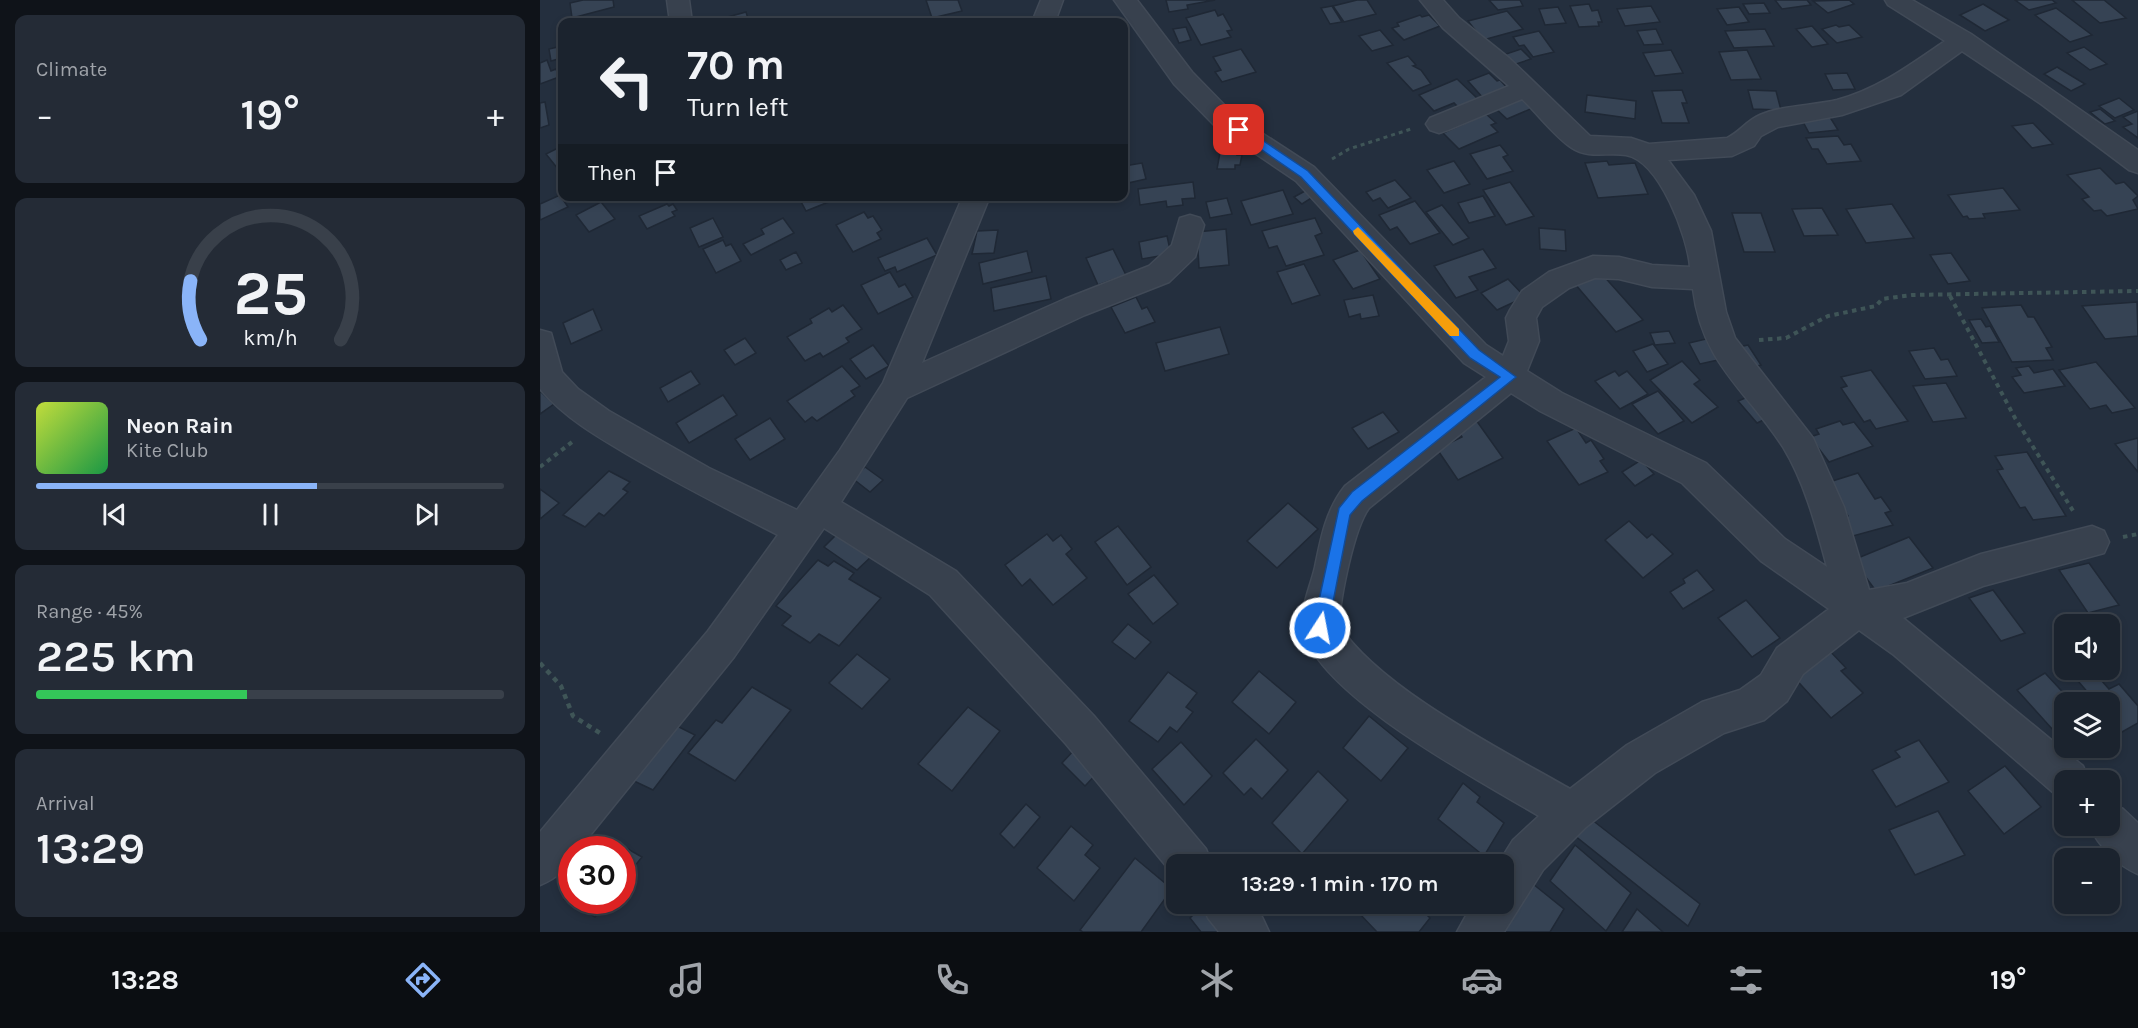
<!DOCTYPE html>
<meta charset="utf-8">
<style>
:root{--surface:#1b232e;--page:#242b36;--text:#f1f3f6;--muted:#a0a4aa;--line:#39404a;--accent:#8ab4f8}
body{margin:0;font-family:Karla,sans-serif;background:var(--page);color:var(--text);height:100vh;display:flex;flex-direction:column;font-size:22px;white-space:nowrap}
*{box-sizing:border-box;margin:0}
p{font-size:20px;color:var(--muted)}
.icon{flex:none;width:33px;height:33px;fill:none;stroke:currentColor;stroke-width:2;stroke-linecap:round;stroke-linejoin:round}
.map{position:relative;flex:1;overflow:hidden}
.details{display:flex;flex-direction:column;gap:15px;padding:15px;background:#0f1319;width:540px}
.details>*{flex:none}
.top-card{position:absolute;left:18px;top:18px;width:570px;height:183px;border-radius:12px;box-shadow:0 3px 9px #0003,0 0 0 2px var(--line);background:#1b232e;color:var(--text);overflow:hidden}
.tools{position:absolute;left:1514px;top:614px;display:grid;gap:12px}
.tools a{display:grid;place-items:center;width:66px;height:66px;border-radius:12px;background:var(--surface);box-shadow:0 3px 9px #0003,0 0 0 2px var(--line);font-size:30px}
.speed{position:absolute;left:18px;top:836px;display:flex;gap:12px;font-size:30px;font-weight:700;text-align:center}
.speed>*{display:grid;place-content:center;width:78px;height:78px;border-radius:50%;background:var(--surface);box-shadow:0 3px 9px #0003,0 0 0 2px var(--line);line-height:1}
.speed .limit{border:9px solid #d22;background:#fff;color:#111}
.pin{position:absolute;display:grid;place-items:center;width:51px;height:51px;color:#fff;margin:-26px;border-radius:12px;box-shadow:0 3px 9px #0006}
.me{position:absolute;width:66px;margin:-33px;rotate:11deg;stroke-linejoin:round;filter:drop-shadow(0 0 4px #0008)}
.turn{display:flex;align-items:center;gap:21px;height:126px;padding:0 30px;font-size:27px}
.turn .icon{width:78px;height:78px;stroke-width:2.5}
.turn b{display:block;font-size:42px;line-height:51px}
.then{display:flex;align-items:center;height:57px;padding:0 30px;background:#0003;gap:12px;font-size:22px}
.big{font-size:45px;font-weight:600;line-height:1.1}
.details .card{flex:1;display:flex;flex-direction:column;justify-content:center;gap:9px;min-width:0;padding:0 21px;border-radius:12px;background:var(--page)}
.details .dial{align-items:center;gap:0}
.dial svg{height:156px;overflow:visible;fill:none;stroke:var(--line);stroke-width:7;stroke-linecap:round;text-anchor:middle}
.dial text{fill:var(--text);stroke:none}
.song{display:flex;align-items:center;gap:18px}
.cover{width:72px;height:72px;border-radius:9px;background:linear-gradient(135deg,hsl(70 70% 55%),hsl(140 70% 35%))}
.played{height:6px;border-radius:3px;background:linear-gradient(90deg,var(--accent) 60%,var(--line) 60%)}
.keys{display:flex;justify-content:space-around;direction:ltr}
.heat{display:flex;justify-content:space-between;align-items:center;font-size:33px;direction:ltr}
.charge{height:9px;border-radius:4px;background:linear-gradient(90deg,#34c759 45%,var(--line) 0)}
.trip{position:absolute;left:626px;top:854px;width:348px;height:60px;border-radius:12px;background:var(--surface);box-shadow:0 3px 9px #0003,0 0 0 2px var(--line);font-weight:600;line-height:60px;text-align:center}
.tab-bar{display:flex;height:96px;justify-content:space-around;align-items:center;background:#0b0e12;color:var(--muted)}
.tab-bar .icon{width:42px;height:42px}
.tab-bar .on{color:var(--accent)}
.tab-bar b{font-size:27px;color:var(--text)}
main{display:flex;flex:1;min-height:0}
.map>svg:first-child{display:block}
.building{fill:#364354;stroke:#1f2835;stroke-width:1.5}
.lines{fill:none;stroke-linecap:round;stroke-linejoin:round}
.minor-casing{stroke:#414a57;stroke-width:3}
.path-far2{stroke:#3f5557;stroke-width:3;stroke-dasharray:4 4;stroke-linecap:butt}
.path-far1{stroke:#3f5557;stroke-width:4;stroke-dasharray:4.5 4.5;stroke-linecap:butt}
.path{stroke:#3f5557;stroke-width:4.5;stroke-dasharray:5 5;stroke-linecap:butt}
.minor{fill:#38414e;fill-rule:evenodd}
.route{fill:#1a73e8;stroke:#114b97;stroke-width:1.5}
.slow{fill:#f59e0b}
</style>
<main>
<section class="details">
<div class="card"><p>Climate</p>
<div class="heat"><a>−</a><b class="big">19°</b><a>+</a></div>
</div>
<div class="card dial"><svg viewBox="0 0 100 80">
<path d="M14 69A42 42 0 1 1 86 69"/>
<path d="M14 69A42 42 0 0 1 9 39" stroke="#8ab4f8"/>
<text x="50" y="56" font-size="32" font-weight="700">25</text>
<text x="50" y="72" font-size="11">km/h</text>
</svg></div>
<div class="card">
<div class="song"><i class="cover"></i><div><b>Neon Rain</b><p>Kite Club</p></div></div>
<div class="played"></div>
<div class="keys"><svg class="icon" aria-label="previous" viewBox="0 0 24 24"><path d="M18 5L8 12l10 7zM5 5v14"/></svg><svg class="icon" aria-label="pause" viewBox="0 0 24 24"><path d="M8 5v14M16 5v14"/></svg><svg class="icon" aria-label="next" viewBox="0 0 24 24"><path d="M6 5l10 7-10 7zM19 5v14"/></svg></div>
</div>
<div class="card"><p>Range · 45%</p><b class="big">225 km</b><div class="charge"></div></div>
<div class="card"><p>Arrival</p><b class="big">13:29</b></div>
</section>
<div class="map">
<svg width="1598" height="932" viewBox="0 0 1598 932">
<rect width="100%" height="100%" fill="#242f3e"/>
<g class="building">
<path d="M43,0H73L74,7L32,18L30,3Z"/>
<path d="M386,0H418L422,11L392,18Z"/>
<path d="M626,0H675L647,5L648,9L629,12Z"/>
<path d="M817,0H827L836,14L804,22L793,6Z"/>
<path d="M949,0H980L983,6L958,10Z"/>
<path d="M1235,0H1267L1271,5L1242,9Z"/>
<path d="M1309,0L1314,4L1288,13L1273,1Z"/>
<path d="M1475,0H1512L1516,3L1489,10Z"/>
<path d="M1532,0H1564L1586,18L1560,23Z"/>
<path d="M1224,3L1230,13L1209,14L1203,4Z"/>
<path d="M1049,4L1052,11L1058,10L1062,22H1058L1059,26L1039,27L1030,6Z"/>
<path d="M1443,4L1469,20L1445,31L1420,15Z"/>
<path d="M792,6L802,22L790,24L781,8Z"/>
<path d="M1111,6L1120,22L1085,26L1077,9Z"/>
<path d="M1018,7L1026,23L1005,25L999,9Z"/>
<path d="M1199,7L1209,22L1187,25L1177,9Z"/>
<path d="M1516,8L1552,35L1530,42L1495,15Z"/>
<path d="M675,10L678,16L683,14L692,30L687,31L691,37L661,45L646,18Z"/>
<path d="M967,11L983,29L943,40L928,21Z"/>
<path d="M206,12L209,22H173V21Z"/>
<path d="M880,15L882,17L889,15L900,26L864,40L852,28L859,26L857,23Z"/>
<path d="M1296,25L1299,27L1309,25L1322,37L1297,43L1282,29Z"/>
<path d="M1272,26L1288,44L1272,47L1256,29Z"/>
<path d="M646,27L651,40L639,43L633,29Z"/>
<path d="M1116,29L1123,44L1104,45L1097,31Z"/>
<path d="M1225,29L1234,46L1194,48L1185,31Z"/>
<path d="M840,30L853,45L832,51L819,36Z"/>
<path d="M999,31L1014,52L993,57L984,45L979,46L973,37Z"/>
<path d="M22,46V58L11,61L9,49Z"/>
<path d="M1544,47L1567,64L1550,70L1527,53Z"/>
<path d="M701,49L716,72L682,82L675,72L681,70L673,57Z"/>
<path d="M981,49L991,59L970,66L960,56Z"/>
<path d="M1131,50L1143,73L1115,76L1103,53Z"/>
<path d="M1207,50L1221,79L1191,80L1179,52Z"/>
<path d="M868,56L876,65L873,66L881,70L891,84L873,91L847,63Z"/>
<path d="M7,60L11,71L16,69L19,77L0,84V63Z"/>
<path d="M1517,67L1545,84L1531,91L1504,74Z"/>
<path d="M949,73L957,81L960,80L969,90L944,99L928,81Z"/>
<path d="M1307,73L1315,89L1293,90L1285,74Z"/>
<path d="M917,79L939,100L919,108L914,103L894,111L879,95Z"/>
<path d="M1142,90L1147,103H1142L1149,123H1122L1112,91Z"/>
<path d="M1208,90L1236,91L1241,110L1213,109Z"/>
<path d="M983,95L995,107L967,119L954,107Z"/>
<path d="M1047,95L1096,101L1095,119L1045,112Z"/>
<path d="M1579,98L1594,110L1575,118L1559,106Z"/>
<path d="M5,102L9,125L0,128V103Z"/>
<path d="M1560,109L1575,121L1565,124L1550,112Z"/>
<path d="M1598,111V138L1583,127L1592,124L1583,117Z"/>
<path d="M946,114L956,123L951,125L958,132L919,149L903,133Z"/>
<path d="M1288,114L1298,130L1269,133L1261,118Z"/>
<path d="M1493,123L1513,144L1492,148L1472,126Z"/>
<path d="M1298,136L1304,145L1311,144L1321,161L1287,164L1278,149H1272L1266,138Z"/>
<path d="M960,145L968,155L963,157L973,171L947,179L930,154Z"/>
<path d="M22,146V167L18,169L6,154Z"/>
<path d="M681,147L698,148L697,155H702L700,165H695V169H677Z"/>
<path d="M914,161L930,184L904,193L887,170Z"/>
<path d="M1067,161L1069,165L1095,163L1108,194L1058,198L1045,163Z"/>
<path d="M602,163L606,179L588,183L584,166Z"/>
<path d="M1560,168L1576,184L1584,182L1598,196L1593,200L1598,209L1567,216L1561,210L1554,211L1542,199L1549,197L1527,175Z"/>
<path d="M855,180L871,198L848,208L840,198L833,201L826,192Z"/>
<path d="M653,182L655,198L642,199L643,205L627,207L626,201L600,205L598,189Z"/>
<path d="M970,182L994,216L966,225L943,190Z"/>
<path d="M1463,188L1480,210L1443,214L1445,218L1429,219L1427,216L1423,217L1408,195Z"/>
<path d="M743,190L753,214L711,225L701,201Z"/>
<path d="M765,191L773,197L762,204L754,197Z"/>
<path d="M20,195L28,207L0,220V204Z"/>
<path d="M258,196H289L291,201L266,211Z"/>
<path d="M943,196L955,216L929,223L918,203Z"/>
<path d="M687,198L692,214L670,218L666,202Z"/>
<path d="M875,201L900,233L870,244L857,227L850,230L839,215Z"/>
<path d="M61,202L75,219L49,232L36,215Z"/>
<path d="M127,204L129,206L133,204L137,210L132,212L135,216L107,229L99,216Z"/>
<path d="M1352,204L1374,238L1326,243L1306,209Z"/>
<path d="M902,205L929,238L913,245L886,212Z"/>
<path d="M1282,208L1298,235L1264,236L1252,209Z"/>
<path d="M324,212L328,218L333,216L342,230L337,233L341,239L313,252L296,225Z"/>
<path d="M1192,213H1221L1235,252H1204Z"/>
<path d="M173,218L183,237L159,247L150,228Z"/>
<path d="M243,218L254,233L211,255L203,244L224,234L221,229Z"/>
<path d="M775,218L782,233L775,236L784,255L746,266L737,246L729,248L722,231Z"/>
<path d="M999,228L1025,230L1026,251L1000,249Z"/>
<path d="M686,229L689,265L659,268L657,232Z"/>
<path d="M458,230L454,253L432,254L437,231Z"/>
<path d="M627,236L631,254L602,259L599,242Z"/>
<path d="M387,238L397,255L357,272L355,267L345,271L338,258Z"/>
<path d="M183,240L186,246L191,244L201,261L176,273L163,249Z"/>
<path d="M573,249L586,275L558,285L546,258Z"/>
<path d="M943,249L956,268L929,277L938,290L916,298L894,266Z"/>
<path d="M820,250L840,279L813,289L793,260Z"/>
<path d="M487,251L492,272L443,284L439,263Z"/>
<path d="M256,252L262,263L246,270L240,260Z"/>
<path d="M1411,253L1430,281L1408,284L1390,255Z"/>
<path d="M764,264L780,295L752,304L737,272Z"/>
<path d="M350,272L359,287L365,284L373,297L338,314L321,285Z"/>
<path d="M1061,273L1103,320L1076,332L1035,284Z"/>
<path d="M506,276L511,299L454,311L451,288Z"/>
<path d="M968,279L985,297L957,310L941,293Z"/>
<path d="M833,295L839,316L821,319L820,314L809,317L804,300Z"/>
<path d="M596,297L602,309L607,307L615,322L585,333L571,307Z"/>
<path d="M1597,302L1598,336L1565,339L1542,306Z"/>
<path d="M303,305L322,329L306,338L309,342L283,357L280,353L265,361L247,337L272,323L270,319L289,308L292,312Z"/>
<path d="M1481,305L1488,317H1494L1512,347L1506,348L1513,360L1472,362L1442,308Z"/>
<path d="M53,309L62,330L31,344L23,323Z"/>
<path d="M1441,319L1446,327L1450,326L1459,342L1442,343L1429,320Z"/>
<path d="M680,327L689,354L625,371L616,343Z"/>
<path d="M1129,331L1135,343L1115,345L1110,333Z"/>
<path d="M205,338L216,353L195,365L184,350Z"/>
<path d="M1166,339L1178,360L1160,364L1149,343Z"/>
<path d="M1113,344L1128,364L1107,372L1093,351Z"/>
<path d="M333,345L349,366L326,379L310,359Z"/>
<path d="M1208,345L1221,365L1206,369L1194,348Z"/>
<path d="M1394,348L1401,360L1408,359L1417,376L1385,379L1369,351Z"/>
<path d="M1142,361L1160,380L1154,384L1178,407L1152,423L1110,380Z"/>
<path d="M1556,362L1595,408L1572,413L1566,405L1550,409L1519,370Z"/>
<path d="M302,366L320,386L311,391L315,396L277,421L272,417L265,422L247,401Z"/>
<path d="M1489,366L1494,373L1513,369L1525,386L1484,393L1472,377L1481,375L1476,368Z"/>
<path d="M1331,370L1368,421L1336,429L1330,420L1324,422L1301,388L1307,386L1301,377Z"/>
<path d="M151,371L160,384L128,402L120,388Z"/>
<path d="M1075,371L1079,376L1087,371L1108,394L1080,409L1055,381Z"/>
<path d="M1406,383L1426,418L1393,422L1373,386Z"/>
<path d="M0,391L14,404L0,414Z"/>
<path d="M1118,391L1144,421L1118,434L1092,404Z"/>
<path d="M183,395L197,415L149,443L136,423Z"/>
<path d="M1210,396L1230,417L1217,423L1198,401Z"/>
<path d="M843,412L859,432L828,449L812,428Z"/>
<path d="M230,418L245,439L210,460L195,439Z"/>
<path d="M936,420L963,458L918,480L897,449L922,437L917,429Z"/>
<path d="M1300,421L1303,425L1314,422L1333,446L1289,462L1270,437L1279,434L1276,429Z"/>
<path d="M1036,428L1046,443L1051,440L1064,459L1060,461L1068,472L1039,485L1007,441Z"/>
<path d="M1598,438V472L1575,444Z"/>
<path d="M1487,452L1526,516L1493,520L1485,507L1480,508L1457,470L1463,469L1455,456Z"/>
<path d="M1101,460L1114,474L1095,486L1082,472Z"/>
<path d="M325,467L343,480L330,492L312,478Z"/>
<path d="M69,471L90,482L83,489L88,492L64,516L59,513L45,527L23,515Z"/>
<path d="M1318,473L1335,499L1341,497L1351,511L1345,513L1353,525L1313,536L1301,519L1308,516L1286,483Z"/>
<path d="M0,489L19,503L0,519Z"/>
<path d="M748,503L778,529L737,568L707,541Z"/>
<path d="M1089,521L1107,538L1112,534L1133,554L1103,578L1065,540Z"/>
<path d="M578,526L611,567L587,585L555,542Z"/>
<path d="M300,531L334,554L317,570L284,547Z"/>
<path d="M507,534L513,541L521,535L532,549L526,554L547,578L513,605L490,579L482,586L465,565Z"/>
<path d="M1369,537L1393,568L1336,591L1313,560Z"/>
<path d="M278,560L288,566L294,561L314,573L309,579L341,598L299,646L279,634L270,643L242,625L251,616L236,606Z"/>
<path d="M1549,563L1579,605L1548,613L1519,570Z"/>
<path d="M1157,570L1174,590L1143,609L1130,592L1145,583L1143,579Z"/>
<path d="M614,575L638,604L613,624L588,594Z"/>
<path d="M1453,590L1485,633L1461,641L1429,598Z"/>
<path d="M1206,600L1240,638L1212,657L1178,618Z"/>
<path d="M588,624L611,642L595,659L572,642Z"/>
<path d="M1287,648L1306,668L1301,671L1323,693L1291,718L1252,675Z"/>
<path d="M317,654L350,679L322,709L289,683Z"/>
<path d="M719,671L756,702L729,734L692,702Z"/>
<path d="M628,672L657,693L646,707L653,712L637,732L630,727L618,742L589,721Z"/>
<path d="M1554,672L1569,689L1579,684L1598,706V723L1582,732L1569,717V702H1556L1538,681Z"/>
<path d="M1505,673L1532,702H1524L1522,740L1477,690Z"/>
<path d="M212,687L251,710L195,781L148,753L176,720L182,723Z"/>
<path d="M428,707L460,731L412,791L378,764Z"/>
<path d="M829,716L868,748L841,781L803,748Z"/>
<path d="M137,726L155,735L113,790L94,781Z"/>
<path d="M716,739L748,770L722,799L711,788L704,795L683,773Z"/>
<path d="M1379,740L1409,782L1356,807L1332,770L1360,757L1355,751Z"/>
<path d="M641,742L672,776L644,805L612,769Z"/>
<path d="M537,747L560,770L545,786L522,763Z"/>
<path d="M1465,766L1501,807L1464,834L1428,791Z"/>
<path d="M778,771L808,800L762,854L732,823Z"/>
<path d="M923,783L940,797L937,802L964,823L944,856L898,819Z"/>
<path d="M486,804L500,817L474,848L460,834Z"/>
<path d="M1398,811L1425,855L1375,875L1349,830Z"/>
<path d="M1047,816L1160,904L1148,926L1034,835Z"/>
<path d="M531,826L553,845L545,855L560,868L534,901L497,868Z"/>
<path d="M72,840L102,857L82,882V849H64Z"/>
<path d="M1035,845L1091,893L1066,931L1010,881Z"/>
<path d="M595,858L632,889L601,932H543L540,930Z"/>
<path d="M993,884L1024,909L1010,932H961Z"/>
<path d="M32,890V900H69L55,917L24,899Z"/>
<path d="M824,903H875L890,918L879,932H837L817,911Z"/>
<path d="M662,906L681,929L678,932H661L650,918Z"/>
<path d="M1097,909L1123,932H1082Z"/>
</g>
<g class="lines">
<defs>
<g id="minor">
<path d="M127,0H149L152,22H130Z"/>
<path d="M501,0H523L515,22H492Z"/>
<path d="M574,0H597L652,72L694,115L774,167L946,345L963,356L969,341L966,318L970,310L982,291L1009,272L1053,256L1079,257L1112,265L1150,267C1148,238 1120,161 1086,155C1068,152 1048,159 1032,148C1014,136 998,114 982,99L908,130L899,133L890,130L886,124L890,118L969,86L903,28L880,0H903L919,18L969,58L1050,136L1091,138L1109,144L1187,138C1200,132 1206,121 1220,115C1243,105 1272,106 1297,100C1338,89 1370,65 1405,41L1348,5L1345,0H1372L1431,34L1598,150V173L1589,170L1501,104L1422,51L1361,95L1302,115L1238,127L1221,136L1214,146L1192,156L1128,160L1154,195L1171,231L1186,312L1195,338L1273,438L1304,507L1329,590L1367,583L1441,554L1552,526L1564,531L1569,542L1564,553L1443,586L1363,618L1543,766L1549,780H1524V798L1515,794L1354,655L1319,630L1263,674L1247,701L1224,720L1184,733L1115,773L1046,827L1003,870L964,932H917L933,903H963V864H958L973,840L999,816C942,782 777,695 763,629C759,611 771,585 775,567C781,537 786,510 805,486L946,377L924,363L756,181L676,127L634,84ZM1055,278L1079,279L1112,287L1153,289C1162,364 1206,389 1243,447C1265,483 1276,526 1287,567L1245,539L1166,463L1022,393L987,371L999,341L996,318L1002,307L1029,288ZM971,393L1000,411L1142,483L1221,561L1289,609L1237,648L1221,675L1200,690L1162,702L1087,745L1030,789C964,751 839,688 799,625C800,598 814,528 829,508Z"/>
<path d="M423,196H450L382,363L525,299L609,266L632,245L640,218L650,215L660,218L664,225L655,257L629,282L545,315L367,398L301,502L416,571L554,716L666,849L672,864H636V878L526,744L390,595L284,528L194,657L39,849H32C32,867 15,879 0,885V832L168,631L238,535C189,510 140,485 92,457C58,437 26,419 0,389V330L11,333L22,372L38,389L69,411L169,468L257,510L300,450L343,383Z"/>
<path d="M1569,803L1583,809L1598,823V874C1577,865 1558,846 1549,825H1569Z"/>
<path d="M662,903H711L722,917L729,932H679L668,918Z"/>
</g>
</defs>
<use href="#minor" class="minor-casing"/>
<path class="path-far2" d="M792,159L809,149L871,129"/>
<g class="path-far1">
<path d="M1410,296L1475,418L1535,514"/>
<path d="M1219,340L1246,338L1288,316L1336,306L1342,299L1372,295L1598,291"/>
<path d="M0,467L32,442"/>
<path d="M1583,537L1598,534"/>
</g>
<path class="path" d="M0,663L21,686L33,716L60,733"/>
<use href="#minor" class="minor"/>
</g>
<path class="route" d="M696,127H703L768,171L939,350L976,377L822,501L810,515L788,628L786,633L780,635L775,633L773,628L799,508L812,492L960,377L930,358L761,177L696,132Z"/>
<path class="slow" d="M818,227L919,329V336H910L814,234L813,231Z"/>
</svg>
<div class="tools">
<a><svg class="icon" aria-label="sound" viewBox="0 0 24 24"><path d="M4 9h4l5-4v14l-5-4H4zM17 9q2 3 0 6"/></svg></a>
<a><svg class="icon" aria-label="layers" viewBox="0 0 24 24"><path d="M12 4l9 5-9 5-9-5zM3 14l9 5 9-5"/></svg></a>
<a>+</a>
<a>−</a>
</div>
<div class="speed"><div class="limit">30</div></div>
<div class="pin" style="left:699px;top:130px;background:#d93025"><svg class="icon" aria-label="arrive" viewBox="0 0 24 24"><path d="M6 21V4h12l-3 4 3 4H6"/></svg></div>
<svg class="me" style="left:780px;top:628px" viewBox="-20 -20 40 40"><circle r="17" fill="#1a73e8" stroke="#fff" stroke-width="3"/><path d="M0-11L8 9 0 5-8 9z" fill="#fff"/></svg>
<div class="trip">13:29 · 1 min · 170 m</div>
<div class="top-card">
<div class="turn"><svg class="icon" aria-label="left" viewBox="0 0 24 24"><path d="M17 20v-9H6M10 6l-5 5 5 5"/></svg><div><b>70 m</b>Turn left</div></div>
<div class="then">Then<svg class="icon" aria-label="arrive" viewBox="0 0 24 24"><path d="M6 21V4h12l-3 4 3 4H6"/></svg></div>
</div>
</div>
</main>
<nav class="tab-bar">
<b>13:28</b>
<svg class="icon on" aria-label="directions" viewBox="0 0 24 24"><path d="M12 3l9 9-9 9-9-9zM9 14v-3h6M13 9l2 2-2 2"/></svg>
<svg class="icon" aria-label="music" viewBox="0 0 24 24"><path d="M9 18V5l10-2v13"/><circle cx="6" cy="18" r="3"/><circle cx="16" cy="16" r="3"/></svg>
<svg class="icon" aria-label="phone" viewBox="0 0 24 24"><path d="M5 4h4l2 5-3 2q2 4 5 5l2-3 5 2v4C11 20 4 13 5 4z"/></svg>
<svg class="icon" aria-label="climate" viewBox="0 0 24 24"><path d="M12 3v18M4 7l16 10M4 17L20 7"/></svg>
<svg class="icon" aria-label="car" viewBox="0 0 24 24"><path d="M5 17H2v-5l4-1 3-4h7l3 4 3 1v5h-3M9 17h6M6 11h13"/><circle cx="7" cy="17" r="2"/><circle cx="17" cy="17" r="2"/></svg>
<svg class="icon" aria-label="filters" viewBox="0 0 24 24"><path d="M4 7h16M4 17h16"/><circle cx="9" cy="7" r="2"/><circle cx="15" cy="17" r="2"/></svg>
<b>19°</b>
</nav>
